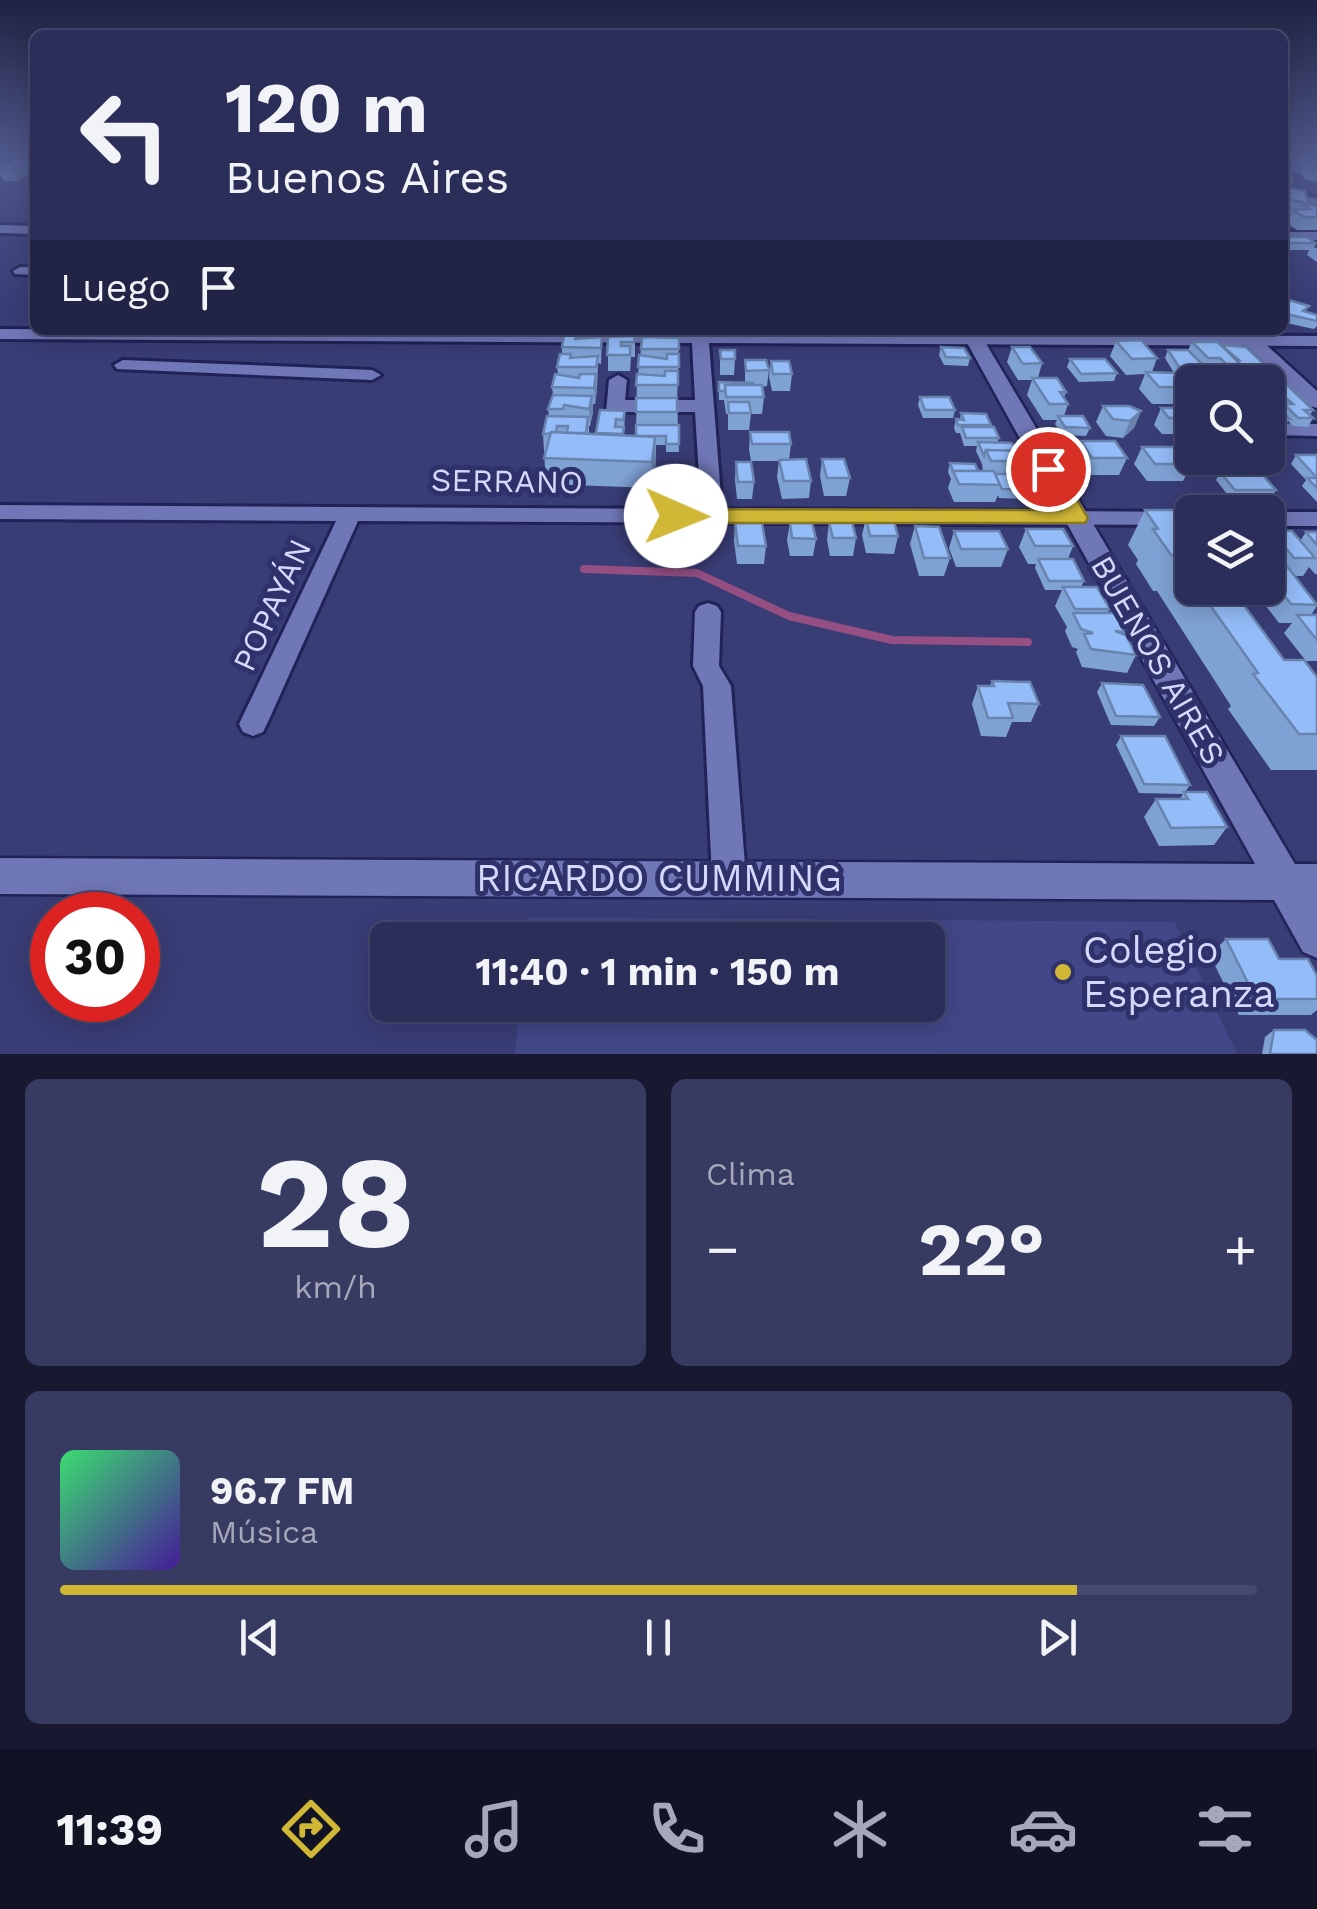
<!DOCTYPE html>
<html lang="es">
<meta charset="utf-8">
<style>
:root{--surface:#2b2e58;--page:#373a61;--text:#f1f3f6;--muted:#a6a8ba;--line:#474a6e;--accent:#d0b736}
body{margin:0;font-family:"Work Sans",sans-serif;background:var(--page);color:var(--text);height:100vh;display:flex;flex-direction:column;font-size:38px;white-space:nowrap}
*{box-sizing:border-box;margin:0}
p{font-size:32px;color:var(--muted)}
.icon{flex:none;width:55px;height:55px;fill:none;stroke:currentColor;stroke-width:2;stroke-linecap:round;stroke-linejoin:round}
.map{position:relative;height:1054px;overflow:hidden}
.side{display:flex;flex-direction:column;gap:25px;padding:25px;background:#181930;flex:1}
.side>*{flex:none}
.top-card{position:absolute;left:30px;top:30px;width:1258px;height:305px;border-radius:15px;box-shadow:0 5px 25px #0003,0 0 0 2px var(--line);background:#2b2e58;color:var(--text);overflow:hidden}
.buttons{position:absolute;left:1175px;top:365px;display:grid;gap:20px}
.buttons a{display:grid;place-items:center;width:110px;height:110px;border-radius:15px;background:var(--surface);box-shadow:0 5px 25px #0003,0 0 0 2px var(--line);font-size:50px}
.speed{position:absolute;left:30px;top:892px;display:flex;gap:20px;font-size:50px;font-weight:700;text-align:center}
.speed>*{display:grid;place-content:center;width:130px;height:130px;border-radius:50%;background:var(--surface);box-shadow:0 5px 25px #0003,0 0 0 2px var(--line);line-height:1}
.speed .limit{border:15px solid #d22;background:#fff;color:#111}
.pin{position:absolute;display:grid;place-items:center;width:85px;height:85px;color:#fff;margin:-42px;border:5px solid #fff;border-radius:50%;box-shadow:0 2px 10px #0007}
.me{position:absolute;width:110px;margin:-55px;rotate:91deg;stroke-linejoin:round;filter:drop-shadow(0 0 8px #0008)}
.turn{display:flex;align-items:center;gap:35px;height:210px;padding:0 30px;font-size:45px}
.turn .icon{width:130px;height:130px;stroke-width:2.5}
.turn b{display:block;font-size:70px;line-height:85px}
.then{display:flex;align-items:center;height:95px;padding:0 30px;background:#0003;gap:20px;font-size:38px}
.big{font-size:75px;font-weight:700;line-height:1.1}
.side .widget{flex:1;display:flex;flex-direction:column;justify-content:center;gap:15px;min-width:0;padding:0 35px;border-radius:15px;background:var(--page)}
.side .dial{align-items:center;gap:0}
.dial b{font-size:130px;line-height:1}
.song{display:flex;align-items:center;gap:30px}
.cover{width:120px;height:120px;border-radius:15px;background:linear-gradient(135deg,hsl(140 70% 55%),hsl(260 70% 35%))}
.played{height:10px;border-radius:5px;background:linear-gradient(90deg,var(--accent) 85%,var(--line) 85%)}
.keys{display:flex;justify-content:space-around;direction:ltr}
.heat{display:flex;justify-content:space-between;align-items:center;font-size:55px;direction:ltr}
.side .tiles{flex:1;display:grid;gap:25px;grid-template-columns:1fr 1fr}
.widget:last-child{grid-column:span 2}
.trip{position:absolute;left:370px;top:922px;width:575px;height:100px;border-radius:15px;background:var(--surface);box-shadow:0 5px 25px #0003,0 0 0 2px var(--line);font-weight:700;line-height:100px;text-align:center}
.tabs{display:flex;height:160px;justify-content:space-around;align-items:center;background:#111223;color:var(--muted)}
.tabs .icon{width:70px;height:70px}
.tabs .selected{color:var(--accent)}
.tabs b{font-size:45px;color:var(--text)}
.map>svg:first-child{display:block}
.built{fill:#424787}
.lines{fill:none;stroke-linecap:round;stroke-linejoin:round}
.stream{stroke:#954f83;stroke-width:8}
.street-casing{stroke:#212258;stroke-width:6}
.secondary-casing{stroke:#212258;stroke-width:5}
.street{fill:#7077b6;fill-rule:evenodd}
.secondary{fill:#7077b6;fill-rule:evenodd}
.wall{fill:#7fa2d5}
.shaded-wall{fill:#6884ae}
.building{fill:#94bcf8;stroke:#6884ae;stroke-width:2.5}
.route{fill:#d0b736;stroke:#877723;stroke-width:2.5}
.poi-dot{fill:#d0b736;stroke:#2f326a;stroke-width:4}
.labels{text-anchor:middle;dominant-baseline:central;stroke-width:10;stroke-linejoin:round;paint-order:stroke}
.street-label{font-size:32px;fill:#d4d9fc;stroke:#2f326a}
.near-street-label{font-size:38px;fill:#d4d9fc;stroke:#2f326a}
.near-poi-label{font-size:38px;fill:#d4d9fc;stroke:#2f326a;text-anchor:start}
</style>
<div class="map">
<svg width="1317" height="1054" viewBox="0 0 1317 1054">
<rect width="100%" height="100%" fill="#393d76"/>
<path class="built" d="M527,917L1175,922L1237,1054H515L519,1005H928V940H525Z"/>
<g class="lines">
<path class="stream" d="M584,569L697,573L789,616L892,640L1028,642"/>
<defs>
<g id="street">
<rect x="0" y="160" width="35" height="6"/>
<path d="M1282,193L1317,198V206L1282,201Z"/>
<path d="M0,225L35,226V234L0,233Z"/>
<rect x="1282" y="232" width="35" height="8"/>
<path d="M20,267H35V275L15,274L13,271Z"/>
<path d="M0,329L1317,336V346L709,343L722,509L1198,512H1192V525L358,521L267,724L263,732L253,736L243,732L239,724L336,521L0,519V505L701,509L695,412H624L615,418L606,412L609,380L618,375L627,380L625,400H695L692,343L0,339Z"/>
<path d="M123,360L372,370L381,375L372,380L117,369L114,365Z"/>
<path d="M1268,423L1317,424V436L1268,435Z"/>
<path d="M1266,512H1317V526H1268Z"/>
<path d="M708,603L717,606L721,612L719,666L731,686L746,878L741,889L729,894L717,889L712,878L703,686L693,666L695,612L699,606Z"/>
</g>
<g id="secondary">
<path d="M1282,165L1317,167V175L1282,173Z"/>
<path d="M960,330H978L1295,864H1317V958L1303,952L1274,900L0,894V858L1255,864Z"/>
<path d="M1230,330H1250L1317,391V408L1310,406Z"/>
</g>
</defs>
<use href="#street" class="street-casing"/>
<use href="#secondary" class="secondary-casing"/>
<use href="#street" class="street"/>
<use href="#secondary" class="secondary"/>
</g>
<g class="wall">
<path d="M1291,156H1317V181L1306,180L1300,173L1303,167L1293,165L1289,159Z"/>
<path d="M0,157L5,165L34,171L17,181H4L0,173Z"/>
<path d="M1282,175L1292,182L1290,188L1308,203L1307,205L1317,207V230H1297L1287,223L1291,214L1284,213V201L1286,194H1283L1282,199Z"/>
<path d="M1282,237L1316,243L1314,248H1317V262L1307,255L1309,250H1288L1282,247Z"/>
<path d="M1282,298L1306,312L1317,315V326L1314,329L1286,323L1282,328Z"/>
<path d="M993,330H1036L1035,331Z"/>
<path d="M1045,330H1070L1069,332H1046Z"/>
<path d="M1190,330H1216L1214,333L1192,332Z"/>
<path d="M635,336V357H631L630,371H608V337Z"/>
<path d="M602,337L601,364L598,363L597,390L595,404H593V412L590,426H589V434H596L625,411L624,435L636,436L637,374H638L641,349L679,338L677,401L679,452H666V445H656V462L652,488L546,484L543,434L549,416L548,409L553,395L552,387L558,374L557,367L562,354V347L576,339Z"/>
<path d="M1116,341L1157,358L1152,372L1174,373L1165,358L1168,350H1188L1192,342L1262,374L1238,377L1235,374L1232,380H1218L1213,374H1206L1204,378L1182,381L1188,387L1181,404H1152L1139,389L1145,374L1126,375L1110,356Z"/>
<path d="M941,347L970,358L968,366L944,365L939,355Z"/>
<path d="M1012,347L1042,363L1038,378L1066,392L1064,397L1068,404L1064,416L1090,428L1086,436L1062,435L1055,424L1057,420H1043L1027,395L1032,380H1018L1007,362Z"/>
<path d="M720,350L735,359L734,375H720Z"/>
<path d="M1070,359L1117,373L1114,381L1079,382L1067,367Z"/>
<path d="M745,360L769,370L767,386L762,387L764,397L762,414H751L749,430H728V414H726L724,400H719V382L745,383Z"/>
<path d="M771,361L792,374L790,391H772L769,377Z"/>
<path d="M1250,376L1273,382L1313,410L1310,415L1313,418L1308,427L1293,426L1288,421L1285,427H1268V382H1246Z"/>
<path d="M920,397L955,410L953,418H923L918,405Z"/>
<path d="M1103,406L1141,411L1134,428L1123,438L1106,436L1096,422Z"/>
<path d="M1161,408L1192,414V424L1190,428H1192V458H1210L1209,459H1188L1177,445L1182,434H1162L1154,425Z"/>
<path d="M961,413L991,425V427L999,438L997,443L1016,451L1025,461L1021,474L1031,490L1028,499L999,498L998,495L995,502H954L948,488L951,479L948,472L950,463L983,471L982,464L976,451L977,446H964L960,433H956L954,428L956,419H960Z"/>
<path d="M750,432L791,444L789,460L811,481L809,498L782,499L777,477L779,461H751L749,449Z"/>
<path d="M1081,441L1127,458L1119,475H1085L1075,458Z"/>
<path d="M1142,447L1192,464L1183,481H1147L1134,464Z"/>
<path d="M1296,455H1317V502L1302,486L1306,480L1291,464Z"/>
<path d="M822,459L850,478L846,496H824L820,476Z"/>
<path d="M736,462L754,482L752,499H737L735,480Z"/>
<path d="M1220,472L1276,490L1271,499H1231L1216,480Z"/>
<path d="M1145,510L1192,518V588H1246L1247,589L1240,600L1284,660L1317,677V770H1271L1228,709L1231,706L1157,591H1153L1136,564L1138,560L1128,545Z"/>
<path d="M866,518L898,536L894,554L866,553L862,535Z"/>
<path d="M829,522L856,538L853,556H830L827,540Z"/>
<path d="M735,523L766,546L764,564H737L734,541Z"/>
<path d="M790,523L816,539L813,556H790L787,540Z"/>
<path d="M915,526L950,558L944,576H919L910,544Z"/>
<path d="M1026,529L1073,546L1068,559L1084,581L1081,587L1110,609L1107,613L1124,632L1123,634L1136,655L1127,673L1082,667L1076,652L1078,649L1072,647L1065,631L1067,627L1055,606L1062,590H1045L1035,568L1036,564H1028L1019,547Z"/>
<path d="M954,531L1008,549L1001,567H956L949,548Z"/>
<path d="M1272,531L1300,541L1306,532H1317V574H1315L1309,567L1303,576H1295L1317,603V606L1311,615H1317V661H1306L1284,633L1292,623H1279L1252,588H1268V565H1274L1268,557V538Z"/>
<path d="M992,681L1039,704L1031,722H1012L1006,737L981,736L972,704L978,686H990Z"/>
<path d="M1102,683L1160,717L1154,726L1111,725L1097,692Z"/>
<path d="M1121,736L1190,785L1185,792L1227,827L1214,845L1159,846L1144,817L1156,799H1180L1183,794L1139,793L1116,745Z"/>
<path d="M1226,939L1279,959L1317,976V1010L1311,1015H1239L1210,955Z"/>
<path d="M1274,1030L1317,1054H1262L1265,1037Z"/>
</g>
<g class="shaded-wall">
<path d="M29,159L34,171L17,181L11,169Z"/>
<path d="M1266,366L1262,374L1238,377L1242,369Z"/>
<path d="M596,374L597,390L595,404L594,388Z"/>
<path d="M592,396L593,412L590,426L589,409Z"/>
<path d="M1141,411L1134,428L1123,438L1130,421Z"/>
<path d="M655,437L656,462L652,488V462Z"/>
</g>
<g class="building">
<path d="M1293,156H1317V162L1295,159Z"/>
<path d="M16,159H29L11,169H0Z"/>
<path d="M1306,161L1317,162V168H1312Z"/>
<path d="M1282,175L1292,176V182L1282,181Z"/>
<path d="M1289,188L1305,191L1308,203L1290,200Z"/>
<path d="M1303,205H1313L1317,207V217H1304L1293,210L1310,209Z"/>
<path d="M1282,237H1307L1316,243H1291Z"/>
<path d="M1282,298L1309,306L1303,311L1317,315V321L1286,314L1282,311Z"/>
<path d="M564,335H576L575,339L602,337L601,348L562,347Z"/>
<path d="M635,336L634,342H621V346H630V355H607L608,337Z"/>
<path d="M642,337L679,338V349H641Z"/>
<path d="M1141,340L1157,358L1132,359L1116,341Z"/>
<path d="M1192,342H1218L1240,364H1226L1220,358H1208Z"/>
<path d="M1221,345L1246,347L1266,366L1242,369L1239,366L1240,364L1237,360H1239Z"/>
<path d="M941,347L964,348L970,358L946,357Z"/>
<path d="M1012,347H1030L1042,363L1023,364Z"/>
<path d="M720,350H735V359H721Z"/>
<path d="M1168,350H1188L1208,370L1183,373Z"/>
<path d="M560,354H571L570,358L598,356L596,367H557Z"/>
<path d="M667,354H679V367H638L639,355L667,359Z"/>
<path d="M1070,359H1105L1117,373L1081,374Z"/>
<path d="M745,360H766L769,370L746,371Z"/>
<path d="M771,361H789L792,374H773Z"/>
<path d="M665,371H678V385H636L637,374L665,376Z"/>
<path d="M1146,372L1175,373L1188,387H1159Z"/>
<path d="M555,374L579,378L580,374H596L594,388L552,387Z"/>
<path d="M1250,376H1267L1273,382H1284L1313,410H1304L1313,418H1298L1284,404H1293L1286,398L1268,391V382H1256Z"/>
<path d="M1032,378H1057L1066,392H1060L1068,404H1049Z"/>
<path d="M719,382L753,383V385H725V391H719Z"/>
<path d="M725,385H762L764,397H726Z"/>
<path d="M553,395L592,396L589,409L564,405L563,409H548Z"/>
<path d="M920,397H949L955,410H925Z"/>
<rect x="636" y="398" width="41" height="14"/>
<path d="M1268,399L1290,419H1268Z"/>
<path d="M728,402H749L751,413H729Z"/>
<path d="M1103,406H1129L1141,411L1130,421L1113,419Z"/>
<path d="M1161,408H1187L1192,414V417L1169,418Z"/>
<path d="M600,410L625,411L623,420L616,419L615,427H624L623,434L596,433Z"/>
<path d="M961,413L986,414L991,425H958L956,419L964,420Z"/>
<path d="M547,416L588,417L586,433H567L568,426H557L556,433L543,434Z"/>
<path d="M1058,416H1083L1090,428L1065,427Z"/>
<path d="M636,425H679V444H666V436H636Z"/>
<path d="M962,427H994L999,438H966Z"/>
<path d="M1185,428H1192V437Z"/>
<path d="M551,432L655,437L652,462L544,458Z"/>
<path d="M750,432H789L791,444H752Z"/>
<path d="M1081,441H1115L1127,458H1092Z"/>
<path d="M978,442L1012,443L1016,451L986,450L984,456Z"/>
<path d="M1142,447H1178L1192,464H1155Z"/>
<path d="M986,450L1020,451L1025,461H991Z"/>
<path d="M1296,455H1317V478Z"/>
<path d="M806,459L811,481H784L779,460Z"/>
<path d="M822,459H844L850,478H827Z"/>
<path d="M736,462H751L754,482H738Z"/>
<path d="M950,463L975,464L978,471H953Z"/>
<path d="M953,471H994L1001,485L959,484Z"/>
<path d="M1220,472H1260L1276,490H1235Z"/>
<path d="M995,474H1024L1031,490L1002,489Z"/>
<path d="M1307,478H1317V488Z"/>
<path d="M1145,510H1187L1192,518V580L1175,555H1171L1153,529H1158Z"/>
<path d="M866,518H893L898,536H870Z"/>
<path d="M829,522H852L856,538H833Z"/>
<path d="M735,523H762L766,546H738Z"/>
<path d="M790,523H812L816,539L792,538Z"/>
<path d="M915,526L939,527L950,558H924Z"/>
<path d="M1026,529H1063L1073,546H1035Z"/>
<path d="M954,531H999L1008,549H961Z"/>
<path d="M1272,531H1292L1315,558H1294Z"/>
<path d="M1306,532H1317V545Z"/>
<path d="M1038,559H1073L1084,581H1049Z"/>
<path d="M1268,565H1286L1317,605L1291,604L1268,575Z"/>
<path d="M1063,587H1097L1110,609H1075Z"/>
<path d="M1198,588H1246L1247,589H1232L1284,660H1304L1317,677V734H1299L1253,674L1258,673Z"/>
<path d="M1073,613H1115L1124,632L1115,631L1126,635L1136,655L1091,649L1084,634L1093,633L1081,629Z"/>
<path d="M1297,615H1317V640Z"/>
<path d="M992,681L1030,682L1039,704L1008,703L1013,718H988L978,686H994Z"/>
<path d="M1102,683L1143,685L1160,717L1116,716Z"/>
<path d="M1121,736H1165L1190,785L1144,784Z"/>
<path d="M1184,792H1207L1227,827L1171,828L1156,799H1188Z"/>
<path d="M1226,939H1268L1279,959H1308L1317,976V999H1256Z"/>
<path d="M1274,1030H1305L1317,1040V1054H1270Z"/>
</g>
<linearGradient id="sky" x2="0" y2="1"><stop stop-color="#1f2241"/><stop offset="0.51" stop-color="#4e578a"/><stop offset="1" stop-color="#4e578a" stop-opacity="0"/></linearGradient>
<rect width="1317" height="304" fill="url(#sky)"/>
<path class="route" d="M1048,463L1056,465L1088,518L1085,523H676L664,516L676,509L1061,510L1038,469Z"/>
<circle class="poi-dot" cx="1063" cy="972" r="10"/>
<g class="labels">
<g class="street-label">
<text transform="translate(507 481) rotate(1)">SERRANO</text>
<text transform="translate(272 605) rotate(-65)">POPAYÁN</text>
<text transform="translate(1158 660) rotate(60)">BUENOS AIRES</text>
</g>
<g class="near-street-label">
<text x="659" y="878">RICARDO CUMMING</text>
</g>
<g class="near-poi-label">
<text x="1083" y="950">Colegio<tspan x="1083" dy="44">Esperanza</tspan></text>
</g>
</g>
</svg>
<div class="buttons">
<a><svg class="icon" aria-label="search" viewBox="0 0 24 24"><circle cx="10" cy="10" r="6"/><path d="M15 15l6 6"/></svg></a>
<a><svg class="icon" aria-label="layers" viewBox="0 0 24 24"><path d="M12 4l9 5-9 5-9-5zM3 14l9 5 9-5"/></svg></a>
</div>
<div class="speed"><div class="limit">30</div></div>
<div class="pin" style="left:1048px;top:469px;background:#d93025"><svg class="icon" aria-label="arrive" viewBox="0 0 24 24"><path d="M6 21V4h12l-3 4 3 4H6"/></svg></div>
<svg class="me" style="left:676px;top:516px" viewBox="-20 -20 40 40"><circle r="19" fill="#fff"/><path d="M0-13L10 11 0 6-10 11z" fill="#d0b736"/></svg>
<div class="trip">11:40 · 1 min · 150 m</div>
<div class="top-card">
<div class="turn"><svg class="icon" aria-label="left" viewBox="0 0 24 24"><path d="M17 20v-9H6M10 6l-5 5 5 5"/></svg><div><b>120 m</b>Buenos Aires</div></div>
<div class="then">Luego<svg class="icon" aria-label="arrive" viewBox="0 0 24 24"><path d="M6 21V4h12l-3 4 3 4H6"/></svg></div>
</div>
</div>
<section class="side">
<div class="tiles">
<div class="widget dial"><b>28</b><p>km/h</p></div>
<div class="widget"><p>Clima</p>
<div class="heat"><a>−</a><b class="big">22°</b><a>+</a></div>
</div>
<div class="widget">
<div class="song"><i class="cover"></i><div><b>96.7 FM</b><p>Música</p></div></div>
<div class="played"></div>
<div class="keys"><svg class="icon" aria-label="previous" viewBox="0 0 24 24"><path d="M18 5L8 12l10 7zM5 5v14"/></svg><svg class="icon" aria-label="pause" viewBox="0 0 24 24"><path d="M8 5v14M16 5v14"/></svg><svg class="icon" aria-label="next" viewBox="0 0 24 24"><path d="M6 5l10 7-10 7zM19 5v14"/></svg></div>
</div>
</div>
</section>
<nav class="tabs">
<b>11:39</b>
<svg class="icon selected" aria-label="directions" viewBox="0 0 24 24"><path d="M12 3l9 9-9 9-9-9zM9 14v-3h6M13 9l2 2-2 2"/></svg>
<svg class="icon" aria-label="music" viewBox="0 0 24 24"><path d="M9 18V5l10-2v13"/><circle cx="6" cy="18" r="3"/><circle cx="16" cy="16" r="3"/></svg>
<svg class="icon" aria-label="phone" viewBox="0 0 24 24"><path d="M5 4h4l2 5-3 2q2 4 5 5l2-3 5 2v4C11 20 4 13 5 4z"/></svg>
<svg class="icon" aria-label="climate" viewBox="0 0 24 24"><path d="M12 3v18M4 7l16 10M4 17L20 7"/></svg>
<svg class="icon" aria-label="car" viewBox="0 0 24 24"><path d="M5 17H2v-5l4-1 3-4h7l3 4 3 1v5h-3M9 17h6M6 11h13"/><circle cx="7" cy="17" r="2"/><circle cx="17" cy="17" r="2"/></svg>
<svg class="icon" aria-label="filters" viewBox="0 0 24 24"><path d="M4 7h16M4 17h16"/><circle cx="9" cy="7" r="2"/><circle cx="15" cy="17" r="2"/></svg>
</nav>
